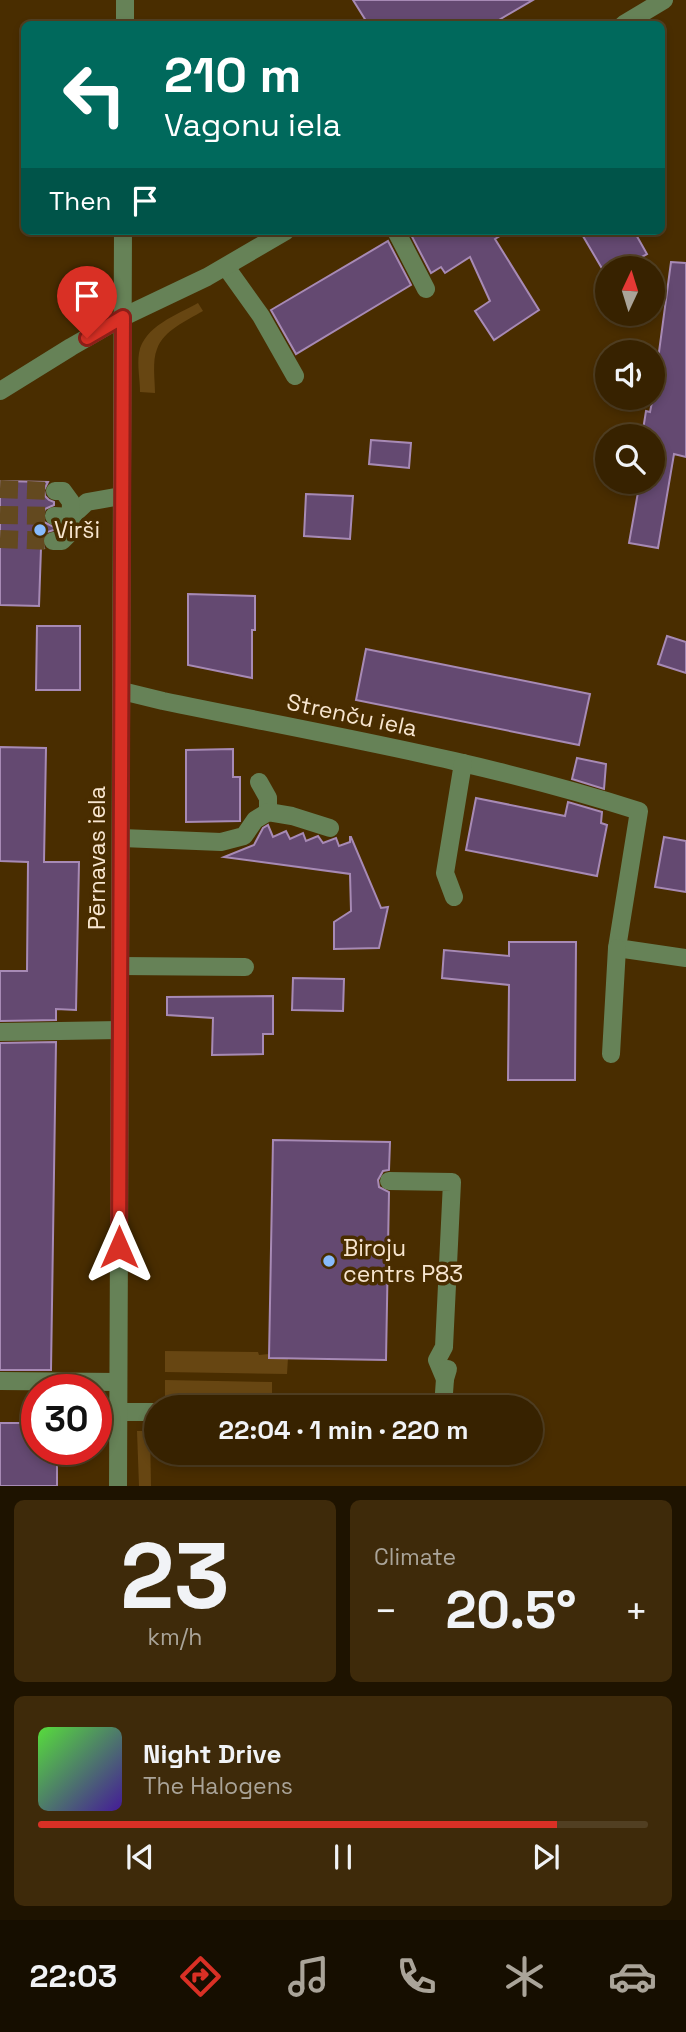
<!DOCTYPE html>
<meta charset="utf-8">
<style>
:root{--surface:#372200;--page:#3e2a0a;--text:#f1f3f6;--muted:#aaa499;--line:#513f22;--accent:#d93025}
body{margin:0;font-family:"Space Grotesk",sans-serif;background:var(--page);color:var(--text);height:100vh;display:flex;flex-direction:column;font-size:26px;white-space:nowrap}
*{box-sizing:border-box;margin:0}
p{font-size:23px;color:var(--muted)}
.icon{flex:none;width:38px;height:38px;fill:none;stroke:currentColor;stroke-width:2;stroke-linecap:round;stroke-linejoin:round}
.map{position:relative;height:1486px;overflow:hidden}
.panel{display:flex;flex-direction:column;gap:14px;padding:14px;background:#1e1300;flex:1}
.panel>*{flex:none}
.hud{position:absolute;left:21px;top:21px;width:644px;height:214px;border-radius:10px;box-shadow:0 4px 10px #0003,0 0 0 2px var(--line);background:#00695c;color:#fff;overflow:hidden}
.needle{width:46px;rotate:4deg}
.tools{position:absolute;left:595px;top:256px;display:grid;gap:14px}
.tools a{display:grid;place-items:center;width:70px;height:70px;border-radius:50%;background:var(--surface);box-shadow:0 4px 10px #0003,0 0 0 2px var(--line);font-size:35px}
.speed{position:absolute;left:21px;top:1374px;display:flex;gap:14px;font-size:35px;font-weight:700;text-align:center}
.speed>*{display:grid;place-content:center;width:91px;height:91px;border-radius:50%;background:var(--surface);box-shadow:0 4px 10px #0003,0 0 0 2px var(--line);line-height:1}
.speed .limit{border:10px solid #d22;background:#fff;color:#111}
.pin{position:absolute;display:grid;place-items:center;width:60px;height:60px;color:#fff;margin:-72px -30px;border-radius:50% 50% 50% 0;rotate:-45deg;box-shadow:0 0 7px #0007}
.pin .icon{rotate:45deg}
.me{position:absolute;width:77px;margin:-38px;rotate:0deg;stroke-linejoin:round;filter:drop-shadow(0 0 5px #0008)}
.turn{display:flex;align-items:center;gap:24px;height:147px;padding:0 28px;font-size:32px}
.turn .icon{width:91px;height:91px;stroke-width:2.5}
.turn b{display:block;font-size:49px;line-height:60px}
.then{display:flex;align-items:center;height:66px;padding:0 28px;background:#0003;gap:14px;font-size:26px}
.big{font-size:52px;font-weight:800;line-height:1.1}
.panel .tile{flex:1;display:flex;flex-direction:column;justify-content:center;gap:10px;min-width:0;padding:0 24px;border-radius:10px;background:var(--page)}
.panel .dial{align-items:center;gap:0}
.dial b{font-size:91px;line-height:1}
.song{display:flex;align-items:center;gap:21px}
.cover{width:84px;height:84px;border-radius:10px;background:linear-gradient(135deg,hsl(110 70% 55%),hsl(260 70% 35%))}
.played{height:7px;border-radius:4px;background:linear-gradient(90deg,var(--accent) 85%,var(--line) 85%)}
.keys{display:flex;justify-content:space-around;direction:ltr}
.heat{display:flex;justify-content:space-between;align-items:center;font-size:38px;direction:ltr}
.panel .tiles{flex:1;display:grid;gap:14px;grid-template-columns:1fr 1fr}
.tile:last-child{grid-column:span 2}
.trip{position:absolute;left:144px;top:1395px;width:399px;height:70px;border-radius:35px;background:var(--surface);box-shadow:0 4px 10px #0003,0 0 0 2px var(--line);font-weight:800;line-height:70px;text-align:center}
.menu{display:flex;height:112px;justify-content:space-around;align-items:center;background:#160e00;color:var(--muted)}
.menu .icon{width:49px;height:49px}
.menu .active{color:var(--accent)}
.menu b{font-size:32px;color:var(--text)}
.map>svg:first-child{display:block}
.green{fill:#674612}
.building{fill:#644971;stroke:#a78ab5;stroke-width:2}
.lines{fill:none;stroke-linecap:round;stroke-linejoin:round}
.minor-tunnel{stroke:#63491f;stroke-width:18;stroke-dasharray:18 9;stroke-linecap:butt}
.minor{stroke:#668257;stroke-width:18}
.route-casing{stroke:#8d1f18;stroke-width:18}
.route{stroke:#d93025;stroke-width:12}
.poi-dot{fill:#87bbfb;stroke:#492d00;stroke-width:2.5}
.labels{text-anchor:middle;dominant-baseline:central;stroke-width:7;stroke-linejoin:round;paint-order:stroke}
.poi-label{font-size:23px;fill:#f8e6d0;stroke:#492d00;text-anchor:start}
.street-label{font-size:23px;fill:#f8e6d0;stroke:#492d00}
</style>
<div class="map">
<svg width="686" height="1486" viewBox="0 0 686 1486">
<rect width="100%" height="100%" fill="#492d00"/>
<g class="green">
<path d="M198,303L203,311C186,321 164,330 157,349C152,361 155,380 155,393L140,392C140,380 137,365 139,353C144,326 177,315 198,303Z"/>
<path d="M165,1351L258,1352L259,1355L269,1354L288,1358L287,1374L165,1372Z"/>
<path d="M165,1380L272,1382V1399L267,1403L165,1401Z"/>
<path d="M137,1431H150L151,1486H139Z"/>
</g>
<g class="building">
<path d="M353,0H533L492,24H368Z"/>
<path d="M409,231H508L495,239L539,310L494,340L475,311L490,301L470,257L445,273L441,267L431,273Z"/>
<path d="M580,231H634L647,254L622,268H607V277Z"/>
<path d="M388,241L411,285L296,354L271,310Z"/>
<path d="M671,262L686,263V457L674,454L658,548L629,543L640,481H653V436H642L646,411L650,412L653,397Z"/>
<path d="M371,440L411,443L409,468L369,464Z"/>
<path d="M0,481L48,482L44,490L45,496L49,500L54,502V505L45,509L43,515L44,522L54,527V530L47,532L42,540L44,548H41L39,606L0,605Z"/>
<path d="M306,494L353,496L350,539L304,536Z"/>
<path d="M188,594L255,596V630H252V678L188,665Z"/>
<path d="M37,626H80V690H36Z"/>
<path d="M667,636L686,642V673L658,664Z"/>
<path d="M366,649L590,694L579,745L356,700Z"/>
<path d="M0,747L46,748L44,862H79L76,1010L56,1009V1020L0,1021V971H27L28,862L0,861Z"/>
<path d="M233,749V777H240V821L186,822V750Z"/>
<path d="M577,758L606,764L604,789L572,779Z"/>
<path d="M476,798L565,816L568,802L602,812L601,823L607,825L597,876L466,850Z"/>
<path d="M268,825L273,837L286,831L290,839L303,833L306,841L318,836L323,843L336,838L339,846L350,842V837H351L381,908L388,907L379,948L334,949V922L351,911L350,874L224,857L254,845L263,828Z"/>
<path d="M664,837L686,841V892L655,887Z"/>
<path d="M509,942H576L575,1080H508L509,985L442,978L444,950L509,956Z"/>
<path d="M293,978L344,979L343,1011L292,1010Z"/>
<path d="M273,996V1034H263V1054L212,1055L213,1018L167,1015V997Z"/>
<path d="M56,1042L51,1370H0V1043Z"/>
<path d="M273,1140L390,1142L389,1170L383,1171L378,1180L379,1187L389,1192L386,1360L269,1358Z"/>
<path d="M0,1423H37V1449H57V1486H0Z"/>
</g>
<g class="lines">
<g class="minor-tunnel">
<path d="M0,489L55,491"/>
<path d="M0,515L54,516"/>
<path d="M0,539L53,541"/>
</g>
<g class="minor">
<path d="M125,24V0"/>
<path d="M624,24L664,0"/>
<path d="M396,231L426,289"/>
<path d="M226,267L261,316L295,376"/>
<path d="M0,391L71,347L123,317L207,277L286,231"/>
<path d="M54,516L71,517L87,502L121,496"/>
<path d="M53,541H62L70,533L71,502L63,491H55"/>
<path d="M122,691L163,701C322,734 484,761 639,811L617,948L686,958"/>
<path d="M259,782L268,798V812"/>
<path d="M122,838L221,842L244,836L255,820L268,812L292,816L330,828"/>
<path d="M454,897L445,873L463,763"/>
<path d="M121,966L245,967"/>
<path d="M0,1032L120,1030"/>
<path d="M611,1054L617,948"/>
<path d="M389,1181L452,1182L444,1347L437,1360L445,1379"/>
<path d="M0,1381L118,1382"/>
<path d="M328,1405V1407"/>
<path d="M443,1407L445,1379L448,1369"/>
<path d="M118,1412H156"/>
<path d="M118,1486L123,231"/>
</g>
</g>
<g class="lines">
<defs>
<path id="route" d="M87,338L123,317L119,1247"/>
</defs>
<use href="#route" class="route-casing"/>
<use href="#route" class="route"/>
</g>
<g class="poi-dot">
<circle cx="40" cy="530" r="7"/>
<circle cx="329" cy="1261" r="7"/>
</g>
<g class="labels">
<g class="poi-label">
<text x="54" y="530">Virši</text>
<text x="343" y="1248">Biroju<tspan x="343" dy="26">centrs P83</tspan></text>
</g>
<g class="street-label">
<text transform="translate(352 715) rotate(12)">Strenču iela</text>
<text transform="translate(97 858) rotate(-90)">Pērnavas iela</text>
</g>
</g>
</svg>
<div class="tools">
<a><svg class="needle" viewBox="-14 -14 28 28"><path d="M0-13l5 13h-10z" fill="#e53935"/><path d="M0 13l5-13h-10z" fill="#aaa499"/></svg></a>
<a><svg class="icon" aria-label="sound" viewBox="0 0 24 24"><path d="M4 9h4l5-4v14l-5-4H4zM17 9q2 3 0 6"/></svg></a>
<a><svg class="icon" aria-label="search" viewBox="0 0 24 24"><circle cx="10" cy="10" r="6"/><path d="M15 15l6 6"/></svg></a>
</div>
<div class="speed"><div class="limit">30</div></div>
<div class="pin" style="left:87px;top:338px;background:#d93025"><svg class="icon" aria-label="arrive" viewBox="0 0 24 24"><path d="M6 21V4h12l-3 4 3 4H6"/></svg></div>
<svg class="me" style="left:119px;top:1247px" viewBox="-20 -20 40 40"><path d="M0-17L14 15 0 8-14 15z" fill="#d93025" stroke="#fff" stroke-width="4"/></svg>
<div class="trip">22:04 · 1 min · 220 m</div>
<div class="hud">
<div class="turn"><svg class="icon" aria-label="left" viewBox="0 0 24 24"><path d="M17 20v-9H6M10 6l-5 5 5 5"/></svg><div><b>210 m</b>Vagonu iela</div></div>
<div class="then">Then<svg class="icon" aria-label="arrive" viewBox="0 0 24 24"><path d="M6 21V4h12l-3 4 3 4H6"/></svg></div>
</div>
</div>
<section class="panel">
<div class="tiles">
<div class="tile dial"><b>23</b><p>km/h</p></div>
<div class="tile"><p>Climate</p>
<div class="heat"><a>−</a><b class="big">20.5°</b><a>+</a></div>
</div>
<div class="tile">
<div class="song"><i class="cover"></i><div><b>Night Drive</b><p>The Halogens</p></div></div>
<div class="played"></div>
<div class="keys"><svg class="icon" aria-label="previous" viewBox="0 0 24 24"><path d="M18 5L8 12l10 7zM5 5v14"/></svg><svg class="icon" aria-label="pause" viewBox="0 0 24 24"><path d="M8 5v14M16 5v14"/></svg><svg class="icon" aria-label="next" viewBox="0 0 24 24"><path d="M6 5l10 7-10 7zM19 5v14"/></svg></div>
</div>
</div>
</section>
<nav class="menu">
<b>22:03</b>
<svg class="icon active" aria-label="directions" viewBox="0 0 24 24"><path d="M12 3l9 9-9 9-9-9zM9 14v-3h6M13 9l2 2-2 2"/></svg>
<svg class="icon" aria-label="music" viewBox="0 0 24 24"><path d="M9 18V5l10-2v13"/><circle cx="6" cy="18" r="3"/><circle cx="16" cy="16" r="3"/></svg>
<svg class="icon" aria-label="phone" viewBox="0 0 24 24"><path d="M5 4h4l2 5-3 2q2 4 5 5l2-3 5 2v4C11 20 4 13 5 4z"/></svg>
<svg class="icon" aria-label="climate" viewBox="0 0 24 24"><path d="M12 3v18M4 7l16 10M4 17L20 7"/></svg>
<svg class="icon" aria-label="car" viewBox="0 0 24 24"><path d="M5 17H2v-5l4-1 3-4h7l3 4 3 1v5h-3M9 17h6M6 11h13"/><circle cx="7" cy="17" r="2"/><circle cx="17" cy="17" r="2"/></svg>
</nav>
